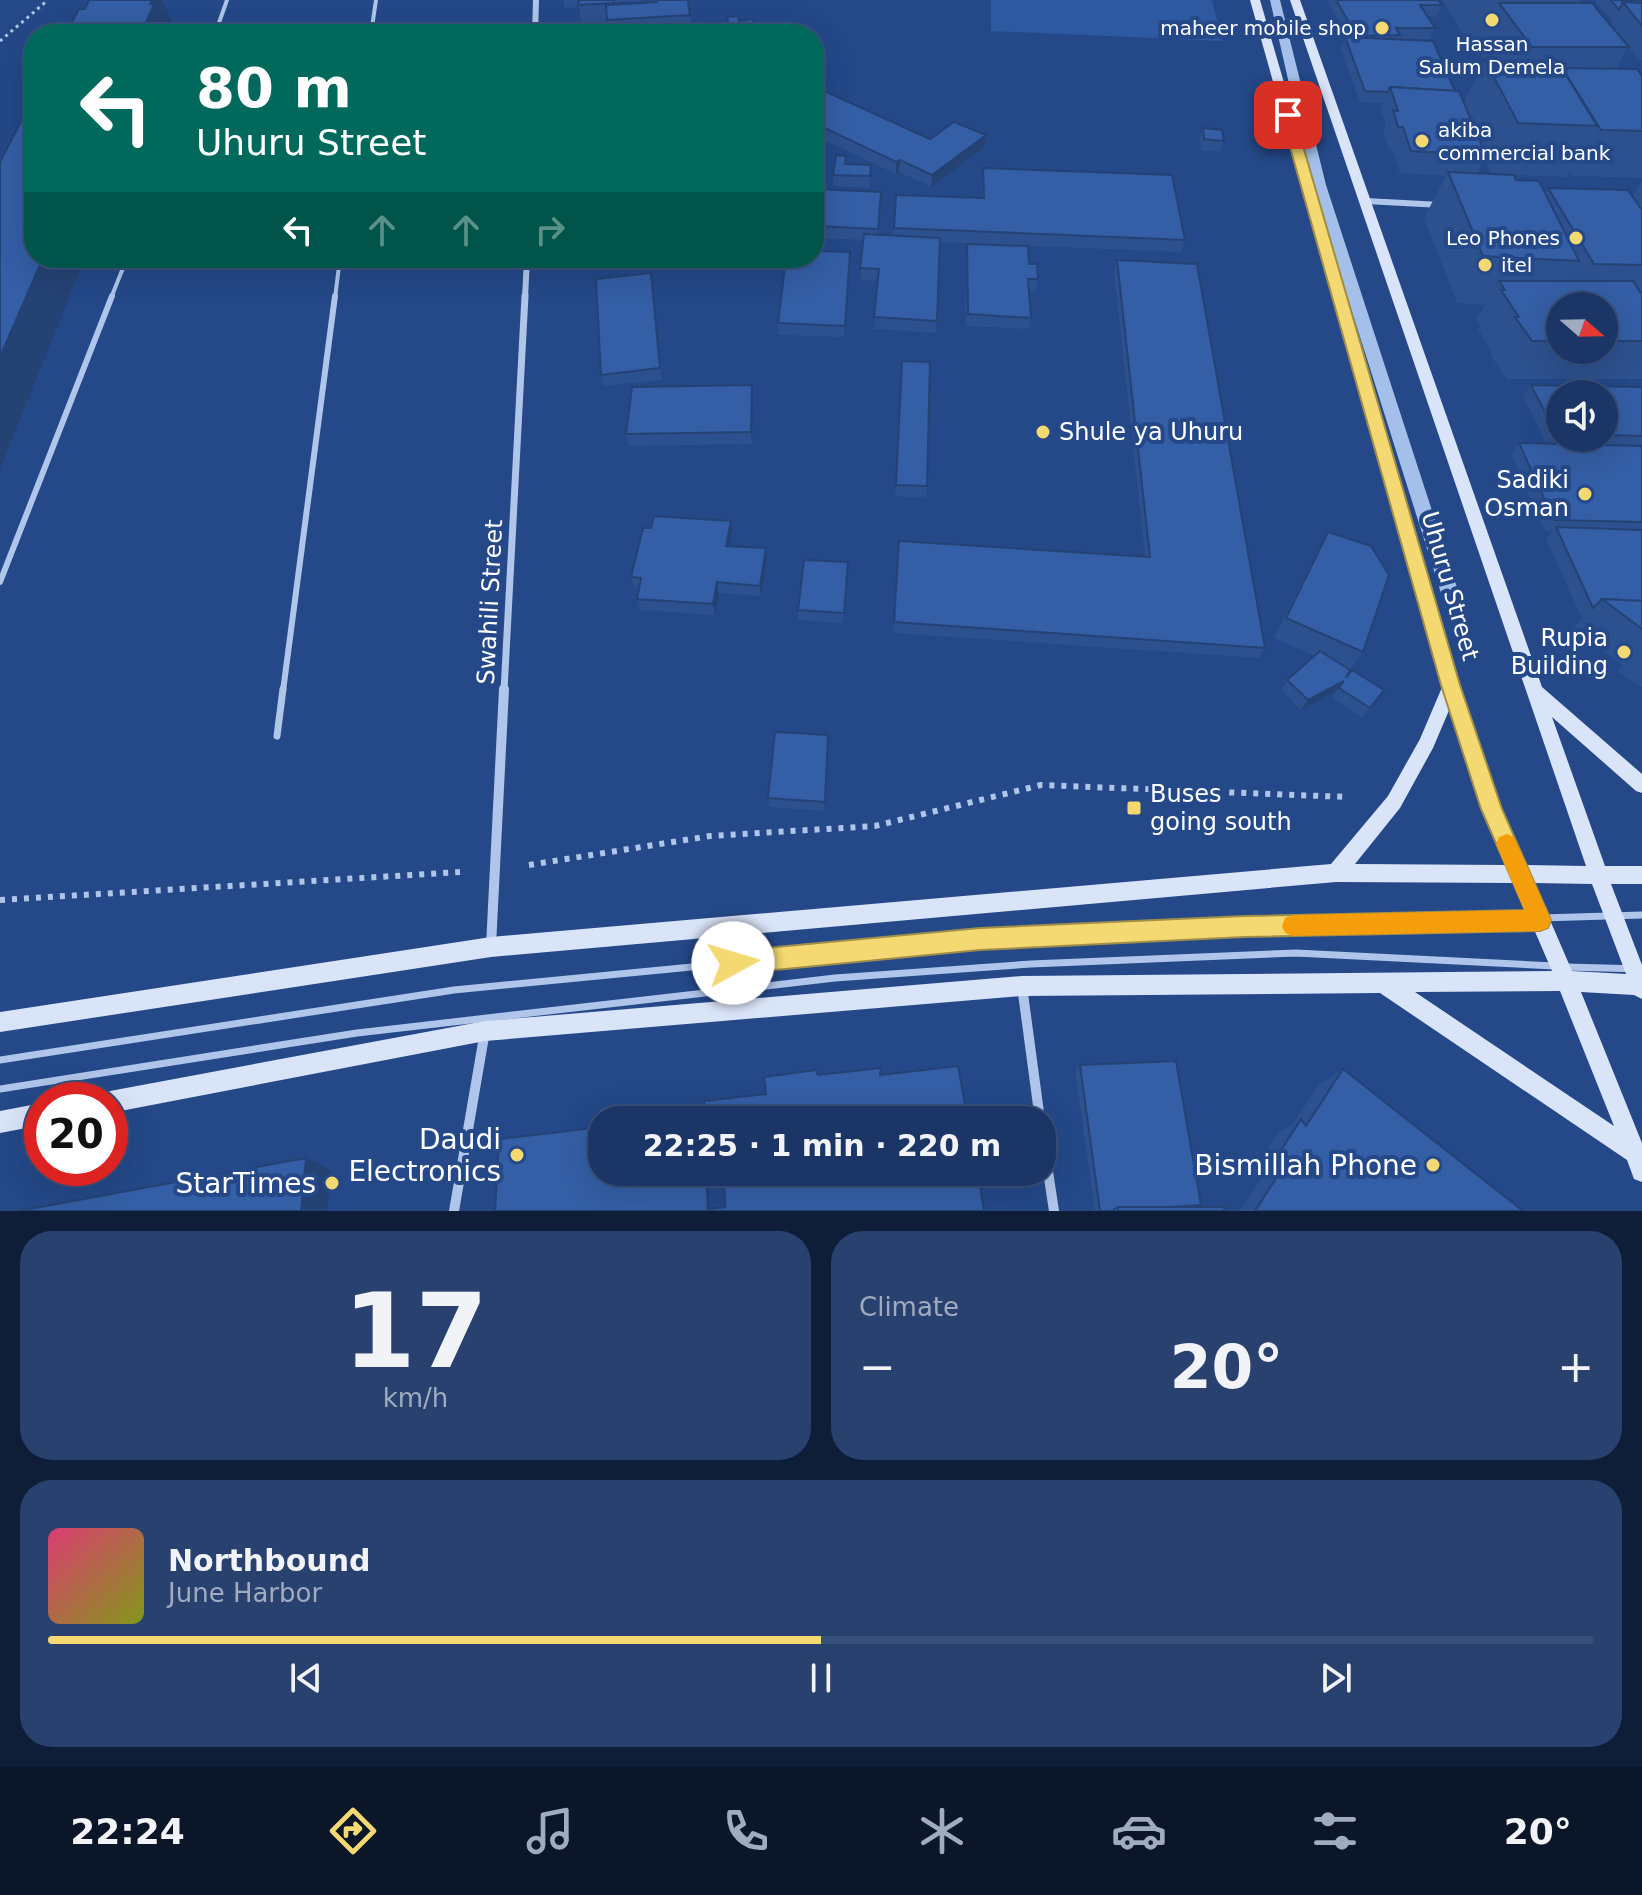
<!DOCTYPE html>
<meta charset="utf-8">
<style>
:root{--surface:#1b3666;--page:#28416f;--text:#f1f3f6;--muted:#a0abbf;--line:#39507a;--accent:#f4d972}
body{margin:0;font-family:"DejaVu Sans",sans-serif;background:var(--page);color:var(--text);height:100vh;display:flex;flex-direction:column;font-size:30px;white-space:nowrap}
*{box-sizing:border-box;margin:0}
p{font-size:26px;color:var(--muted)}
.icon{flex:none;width:44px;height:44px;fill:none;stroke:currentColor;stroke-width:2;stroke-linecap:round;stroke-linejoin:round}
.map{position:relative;height:1211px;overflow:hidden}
.details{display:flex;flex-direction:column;gap:20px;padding:20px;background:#0f1e38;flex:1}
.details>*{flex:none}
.guide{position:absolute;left:24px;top:24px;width:800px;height:244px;border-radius:32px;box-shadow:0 8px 32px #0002,0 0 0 2px var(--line);background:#00695c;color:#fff;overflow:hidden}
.needle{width:52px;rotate:110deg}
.buttons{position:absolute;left:1546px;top:292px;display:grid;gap:16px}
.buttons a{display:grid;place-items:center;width:72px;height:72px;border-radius:50%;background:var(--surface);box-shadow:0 8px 32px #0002,0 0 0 2px var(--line);font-size:40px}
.speed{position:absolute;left:24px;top:1082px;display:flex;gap:16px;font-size:40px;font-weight:700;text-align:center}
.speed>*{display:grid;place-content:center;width:104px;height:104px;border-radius:50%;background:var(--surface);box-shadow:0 8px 32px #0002,0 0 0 2px var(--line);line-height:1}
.speed .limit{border:12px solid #d22;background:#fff;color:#111}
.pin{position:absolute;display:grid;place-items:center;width:68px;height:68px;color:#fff;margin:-34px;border-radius:16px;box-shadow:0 4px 12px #0006}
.me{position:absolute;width:88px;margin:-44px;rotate:84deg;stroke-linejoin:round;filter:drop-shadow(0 0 6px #0008)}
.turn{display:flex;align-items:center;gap:28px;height:168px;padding:0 40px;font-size:36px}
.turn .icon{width:104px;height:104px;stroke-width:2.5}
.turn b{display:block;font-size:56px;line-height:68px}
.lanes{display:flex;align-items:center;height:76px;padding:0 40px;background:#0003;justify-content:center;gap:40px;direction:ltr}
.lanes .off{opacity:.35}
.big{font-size:60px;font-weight:700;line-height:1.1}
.details .widget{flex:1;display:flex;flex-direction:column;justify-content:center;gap:12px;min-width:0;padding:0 28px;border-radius:32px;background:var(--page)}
.details .dial{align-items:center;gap:0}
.dial b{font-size:104px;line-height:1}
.song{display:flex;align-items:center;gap:24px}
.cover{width:96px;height:96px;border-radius:12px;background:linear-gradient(135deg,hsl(340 70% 55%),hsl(70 70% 35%))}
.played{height:8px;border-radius:4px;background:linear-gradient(90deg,var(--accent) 50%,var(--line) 50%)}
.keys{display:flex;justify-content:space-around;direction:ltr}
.heat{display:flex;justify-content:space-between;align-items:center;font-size:44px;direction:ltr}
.details .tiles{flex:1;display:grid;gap:20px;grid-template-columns:1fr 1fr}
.widget:last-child{grid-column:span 2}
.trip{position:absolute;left:588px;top:1106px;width:468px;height:80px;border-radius:32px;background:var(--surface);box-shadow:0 8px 32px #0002,0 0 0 2px var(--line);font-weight:700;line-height:80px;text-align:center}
.tabs{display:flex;height:128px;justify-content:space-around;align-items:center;background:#0b1629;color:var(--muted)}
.tabs .icon{width:56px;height:56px}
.tabs .current{color:var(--accent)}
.tabs b{font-size:36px;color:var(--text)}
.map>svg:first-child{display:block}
.green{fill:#2e58a0}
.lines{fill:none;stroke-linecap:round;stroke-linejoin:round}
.stream{fill:#a3bfea;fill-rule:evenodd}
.path-far1{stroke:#afc5e9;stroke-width:3;stroke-dasharray:3 4;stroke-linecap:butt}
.path{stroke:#afc5e9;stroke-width:6;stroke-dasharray:5 7;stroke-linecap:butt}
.lane-far2{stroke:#afc5e9;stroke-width:4}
.lane-far1{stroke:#afc5e9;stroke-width:6}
.lane{stroke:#afc5e9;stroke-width:7}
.street-far2{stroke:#afc5e9;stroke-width:6}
.street-far1{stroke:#afc5e9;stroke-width:7}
.street{stroke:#afc5e9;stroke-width:10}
.secondary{fill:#dae4f8;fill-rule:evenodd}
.wall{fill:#2d518e;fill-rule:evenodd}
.shaded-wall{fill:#244274}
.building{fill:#345ea5;stroke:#244274;stroke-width:2}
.route{fill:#f4d972;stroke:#9f8d4a;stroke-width:2}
.slow{fill:#f59e0b}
.poi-dot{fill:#f4d972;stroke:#244888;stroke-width:3}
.labels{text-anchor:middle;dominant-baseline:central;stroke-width:8;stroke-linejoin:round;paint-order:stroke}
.far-poi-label{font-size:20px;fill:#fff;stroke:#244888;text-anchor:end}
.poi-label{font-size:24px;fill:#fff;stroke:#244888;text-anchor:start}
.street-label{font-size:24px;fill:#fff;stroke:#244888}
.near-poi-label{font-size:28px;fill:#fff;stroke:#244888;text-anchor:end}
</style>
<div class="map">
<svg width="1642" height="1211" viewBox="0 0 1642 1211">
<rect width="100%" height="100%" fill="#244888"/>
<path class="green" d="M991,0H1212L1222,41L991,31Z"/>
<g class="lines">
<path class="stream" d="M1270,0H1280L1326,185L1466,615L1463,620H1451L1448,615L1312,185Z"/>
<path class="path-far1" d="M0,41L48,0"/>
<g class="path">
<path d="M529,865L710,836L875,826L1041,785L1347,797"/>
<path d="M0,900L460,872"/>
</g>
<g class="lane-far2">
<path d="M215,34L227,0"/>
<path d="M371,34L376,0"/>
<path d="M111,298L127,258"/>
<path d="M335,298L340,258"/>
</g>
<g class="lane-far1">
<path d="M0,582L112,296"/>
<path d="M283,691L335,296"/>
</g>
<g class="lane">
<path d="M277,736L283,689"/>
<path d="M1566,967L1642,969"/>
<path d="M0,1060L454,990L980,939L1244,927L1642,915"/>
<path d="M0,1089L357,1033L835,978L1031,964L1296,953L1554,966"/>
</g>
<g class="street-far2">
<path d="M535,34L536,0"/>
<path d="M1366,201L1441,205"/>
<path d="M525,298L527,258"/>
</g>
<path class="street-far1" d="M504,691L525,296"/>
<g class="street">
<path d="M491,946L504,689"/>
<path d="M1022,986L1040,1120"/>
<path d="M1042,1132L1054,1211"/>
<path d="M454,1211L485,1031"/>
</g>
<g class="secondary">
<path d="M1250,0H1260L1459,685L1501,809L1526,865L1586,866L1290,0H1300L1542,687L1642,774V793L1636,791L1552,717L1605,866H1642V884H1611L1642,965V999L1634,995L1581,992L1642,1143V1182L1634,1179L1627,1160L1380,993L1022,996L485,1041L110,1113V1100H100L102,1094L110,1091L485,1021L1022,976L1552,971L1514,883L1336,882L491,957L0,1032V1012L491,937L1331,864L1388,796L1420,739L1443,685ZM1450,708L1483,809L1507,865L1355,864L1400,808L1433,748ZM1534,883L1592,884L1626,974L1572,971ZM1560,991L1614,1126L1415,992Z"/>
<path d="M42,1103V1125L0,1133V1111Z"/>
</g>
</g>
<g class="wall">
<path d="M563,0H647L617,2L618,4L688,0L692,34H583L579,7L564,8Z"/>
<path d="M1327,0H1438L1442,5L1437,17L1428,16L1435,28L1430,39H1398L1455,91L1464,102L1485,60L1478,48L1480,43H1468L1442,0H1579L1577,3L1624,42L1611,24L1612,21L1595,0H1642V60L1637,59L1628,47L1616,69L1642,76V178L1572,176L1569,172L1566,177L1514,175L1516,180L1545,194L1548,188L1632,196L1642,181V379H1507L1490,355L1492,352L1478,329L1480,326L1476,319L1485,305L1457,303L1424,218L1446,176L1400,173L1392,149H1388L1383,132L1386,125L1380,109L1383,103L1360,102L1341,49L1345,37L1347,38ZM1484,160L1491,174L1477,173ZM1560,306H1604V350H1560Z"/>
<path d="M814,96L930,139L984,147L931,187L899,172L896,174L814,135Z"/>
<path d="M1203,128L1224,141L1220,152L1201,150L1200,140Z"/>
<path d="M846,156V164L871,165L870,188L833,186V175Z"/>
<path d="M983,168L1185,240L1181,252L940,242L936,333L874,329L878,280H860L864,240L814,238V189L881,192L878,235L893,236L896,195L982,198V179Z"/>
<path d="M967,244L1029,264L1038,279L1035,291H1029L1031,318L1029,329L966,326V256Z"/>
<path d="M850,252L844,337L778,335V323Z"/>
<path d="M1117,260L1265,648L1259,658L893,633L899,541L1145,557L1114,271Z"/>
<path d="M651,273L662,380L603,386L601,375Z"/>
<path d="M902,361L927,486L926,498L895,496Z"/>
<path d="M1531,385L1642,387V687L1617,672L1623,665L1574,627L1582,619L1546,539L1553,531H1545L1511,454L1519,443H1546L1523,396ZM1560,394H1604V438H1560Z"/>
<path d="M753,396L752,444L629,446L626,434Z"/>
<path d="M732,532L729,546L766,548L767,559L761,596L719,593L715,615L639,610L637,599L639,589L634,588L631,577Z"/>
<path d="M1328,532L1363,652L1349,671L1346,678L1384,690L1362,718L1332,698L1336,691L1301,710L1281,690L1287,680L1314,656L1274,638L1316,553Z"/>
<path d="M848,562L843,623L798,620V610Z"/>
<path d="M828,735L824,811L769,807L768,798Z"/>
<path d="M1080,1065L1201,1205L1197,1207L1225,1211H1095L1075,1071Z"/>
<path d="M1343,1069L1523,1211H1240L1262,1177L1254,1170L1278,1133L1293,1124L1319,1084Z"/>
<path d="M602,1172H708L710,1209L725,1207L724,1178L714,1179L711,1172H971L984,1211H495Z"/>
</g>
<g class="shaded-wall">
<path d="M152,0H162L174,26L170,34H141Z"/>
<path d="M986,135L984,147L931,187L932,175Z"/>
<path d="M900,160L899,172L896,174V162Z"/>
<path d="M43,258H85L0,469V357Z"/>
<path d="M752,385L753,396L752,444L751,432Z"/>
<path d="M731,521L732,532L728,557L726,546Z"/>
<path d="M766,548L767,559L761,596L760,586Z"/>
<path d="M717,582L719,593L715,615L713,604Z"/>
<path d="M1344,681L1336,691L1301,710L1308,700Z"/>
<path d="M306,1158L331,1170L327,1211H301Z"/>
<path d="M706,1172H708L710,1211H708Z"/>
</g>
<g class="building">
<path d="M89,0H152L150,4H154L141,34H66L79,9H85Z"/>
<path d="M579,0H614V3L578,5Z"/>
<path d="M657,0H688L690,15L607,20L606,5L657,2Z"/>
<path d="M1336,0H1438L1442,5H1420L1435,28H1396L1400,35L1357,36Z"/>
<path d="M1611,0H1642V3L1623,2L1619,10Z"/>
<path d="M1623,2L1642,3V26Z"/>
<path d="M1499,3H1592L1629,47H1532Z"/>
<path d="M738,16L739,21L753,19L756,34H697L695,24L728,22L727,17Z"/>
<path d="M606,23L607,34H589L588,25Z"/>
<path d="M1345,37L1433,41L1455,91L1390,87L1388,92L1365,91Z"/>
<path d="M1485,60L1559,63L1597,126L1518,123Z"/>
<path d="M1562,68L1637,69L1642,76V131L1601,130Z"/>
<path d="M1390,87L1459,91L1486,155L1411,151L1403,127H1398L1393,110L1398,111Z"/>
<path d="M822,90L930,139L954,122L986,135L932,175L900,160L896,162L814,123V96Z"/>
<path d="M34,96V258H43L0,357V162Z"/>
<path d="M1203,128L1222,130L1224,141L1204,139Z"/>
<path d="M836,155L846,156L845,164L871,165L870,176L833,175Z"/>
<path d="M983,168L1172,175L1185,240L894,228L896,195L984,198Z"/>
<path d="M1448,172L1514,175L1516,180L1539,181L1579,261L1483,256Z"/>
<path d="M1548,188L1628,190L1642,210V265L1594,264Z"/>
<path d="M814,189L881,192L878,229L814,226Z"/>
<path d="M864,234L940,238L937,321L874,317L879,269L860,268Z"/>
<path d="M967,244L1028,246L1029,264H1037L1038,279H1028L1031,318L968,314Z"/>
<path d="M814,251L850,252L845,326L778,323L786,258H814Z"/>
<path d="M1117,260L1197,264L1265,648L894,622L899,541L1150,557Z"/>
<path d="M651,273L660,368L601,375L596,279Z"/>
<path d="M1499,281H1633L1640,292H1642V341H1604V306H1560V341H1532L1515,317H1519L1501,290H1505Z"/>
<path d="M902,361L930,362L927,486L896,485Z"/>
<path d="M752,385L751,432L626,434L632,387Z"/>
<path d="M1531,385L1642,387V436L1604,435V394H1560V434H1556Z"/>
<path d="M1519,443L1642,446V522L1554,520Z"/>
<path d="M654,516L731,521L726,546L766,548L760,586L717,582L713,604L637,599L641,578L631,577L643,528H651Z"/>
<path d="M1556,527L1642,530V601L1602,599L1593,608Z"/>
<path d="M1328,532L1371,546L1389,575L1363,652L1286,618Z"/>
<path d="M804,560L848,562L844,613L798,610Z"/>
<path d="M1602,599L1642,601V629Z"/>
<path d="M1320,651L1350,670L1346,678L1352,670L1384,690L1370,708L1339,688L1344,681L1308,700L1287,680Z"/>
<path d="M775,732L828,735L825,802L768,798Z"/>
<path d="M1176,1061L1201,1205L1170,1207H1118L1112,1211H1100L1080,1065Z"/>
<path d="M958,1066L968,1120H704V1101L766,1094L764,1077L816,1070L818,1075L881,1068L880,1075Z"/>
<path d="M1343,1069L1523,1211H1255L1284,1166L1276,1158L1301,1119L1306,1126Z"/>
<path d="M703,1115L704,1120H659Z"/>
<path d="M602,1127V1172H706L708,1211H495L499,1139Z"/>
<path d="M306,1158L301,1211H19Z"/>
<path d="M724,1172H971L972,1175L978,1174L984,1211H708V1209L725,1207Z"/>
<path d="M1118,1207H1224L1225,1211H1118Z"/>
</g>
<path class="route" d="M1288,111L1294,115L1460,685L1502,809L1551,920L1548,928L1540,931L1244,937L980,950L733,974L725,971L722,963L725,955L733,951L980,928L1244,916L1525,910L1481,809L1441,685L1281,115Z"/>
<path class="slow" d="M1507,834L1514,837L1548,913L1551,920L1548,928L1540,931L1293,936L1285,933L1282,926L1285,918L1293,915L1524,910L1496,844L1499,837Z"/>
<g class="poi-dot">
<circle cx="1492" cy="20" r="8"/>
<circle cx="1382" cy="28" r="8"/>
<circle cx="1422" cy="141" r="8"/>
<circle cx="1576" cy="238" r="8"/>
<circle cx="1485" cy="265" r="8"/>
<circle cx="1043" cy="432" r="8"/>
<circle cx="1585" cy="494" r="8"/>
<circle cx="1624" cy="652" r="8"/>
<rect x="1126" y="800" width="16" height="16" rx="4"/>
<circle cx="517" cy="1155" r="8"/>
<circle cx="1433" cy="1165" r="8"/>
<circle cx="332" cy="1183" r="8"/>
</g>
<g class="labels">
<g class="far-poi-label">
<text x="1366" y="28">maheer mobile shop</text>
<text x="1492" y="44" text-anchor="middle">Hassan<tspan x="1492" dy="23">Salum Demela</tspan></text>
<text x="1438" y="130" text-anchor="start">akiba<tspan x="1438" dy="23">commercial bank</tspan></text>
<text x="1560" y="238">Leo Phones</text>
<text x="1501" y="265" text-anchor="start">itel</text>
</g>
<g class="poi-label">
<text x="1059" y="432">Shule ya Uhuru</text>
<text x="1569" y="480" text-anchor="end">Sadiki<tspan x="1569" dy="28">Osman</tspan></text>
<text x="1608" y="638" text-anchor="end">Rupia<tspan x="1608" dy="28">Building</tspan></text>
<text x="1150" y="794">Buses<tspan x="1150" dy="28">going south</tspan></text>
</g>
<g class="street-label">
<text transform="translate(1450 586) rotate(74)">Uhuru Street</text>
<text transform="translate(490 602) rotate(-87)">Swahili Street</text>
</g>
<g class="near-poi-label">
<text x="501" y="1139">Daudi<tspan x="501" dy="32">Electronics</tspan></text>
<text x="1417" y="1165">Bismillah Phone</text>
<text x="316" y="1183">StarTimes</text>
</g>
</g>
</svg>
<div class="buttons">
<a><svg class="needle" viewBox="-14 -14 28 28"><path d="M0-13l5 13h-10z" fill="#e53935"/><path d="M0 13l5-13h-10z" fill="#a0abbf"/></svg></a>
<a><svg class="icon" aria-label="sound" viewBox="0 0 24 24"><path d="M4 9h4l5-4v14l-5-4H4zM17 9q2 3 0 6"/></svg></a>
</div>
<div class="speed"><div class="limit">20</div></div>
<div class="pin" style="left:1288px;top:115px;background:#d93025"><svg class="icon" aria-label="arrive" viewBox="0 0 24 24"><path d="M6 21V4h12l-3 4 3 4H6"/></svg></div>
<svg class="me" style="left:733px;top:963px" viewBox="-20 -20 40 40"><circle r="19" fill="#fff"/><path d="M0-13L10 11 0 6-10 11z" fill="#f4d972"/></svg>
<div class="trip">22:25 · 1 min · 220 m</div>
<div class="guide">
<div class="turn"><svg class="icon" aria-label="left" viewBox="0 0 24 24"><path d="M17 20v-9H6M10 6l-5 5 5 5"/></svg><div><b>80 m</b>Uhuru Street</div></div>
<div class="lanes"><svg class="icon" aria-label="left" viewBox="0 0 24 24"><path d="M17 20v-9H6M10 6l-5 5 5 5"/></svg><svg class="icon off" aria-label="ahead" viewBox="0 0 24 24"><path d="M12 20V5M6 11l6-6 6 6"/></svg><svg class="icon off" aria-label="ahead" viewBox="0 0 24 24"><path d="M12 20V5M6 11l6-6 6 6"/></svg><svg class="icon off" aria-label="right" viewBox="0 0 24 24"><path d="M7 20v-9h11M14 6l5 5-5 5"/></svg></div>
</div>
</div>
<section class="details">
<div class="tiles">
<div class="widget dial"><b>17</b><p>km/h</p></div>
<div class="widget"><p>Climate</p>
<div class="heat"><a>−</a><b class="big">20°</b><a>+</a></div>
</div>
<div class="widget">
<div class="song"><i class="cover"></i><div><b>Northbound</b><p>June Harbor</p></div></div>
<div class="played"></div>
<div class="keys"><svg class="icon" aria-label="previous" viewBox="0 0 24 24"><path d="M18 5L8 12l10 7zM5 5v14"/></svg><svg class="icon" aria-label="pause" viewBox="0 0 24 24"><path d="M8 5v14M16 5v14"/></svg><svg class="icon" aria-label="next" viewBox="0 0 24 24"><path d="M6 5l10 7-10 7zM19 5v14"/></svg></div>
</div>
</div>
</section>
<nav class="tabs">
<b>22:24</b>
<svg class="icon current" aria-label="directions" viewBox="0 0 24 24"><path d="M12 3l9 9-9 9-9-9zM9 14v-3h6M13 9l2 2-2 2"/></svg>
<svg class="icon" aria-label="music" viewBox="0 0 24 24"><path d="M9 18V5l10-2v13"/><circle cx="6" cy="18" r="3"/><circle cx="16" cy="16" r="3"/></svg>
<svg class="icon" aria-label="phone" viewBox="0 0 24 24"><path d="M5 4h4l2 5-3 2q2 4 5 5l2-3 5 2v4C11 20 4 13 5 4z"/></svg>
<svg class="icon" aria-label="climate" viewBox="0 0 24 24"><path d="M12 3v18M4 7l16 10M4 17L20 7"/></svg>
<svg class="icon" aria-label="car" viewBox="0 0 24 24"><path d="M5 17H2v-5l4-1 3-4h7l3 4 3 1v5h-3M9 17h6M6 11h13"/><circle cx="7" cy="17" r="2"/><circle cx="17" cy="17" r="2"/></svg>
<svg class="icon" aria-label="filters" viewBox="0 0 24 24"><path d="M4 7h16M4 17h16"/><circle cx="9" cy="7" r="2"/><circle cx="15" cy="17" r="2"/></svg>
<b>20°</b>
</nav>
